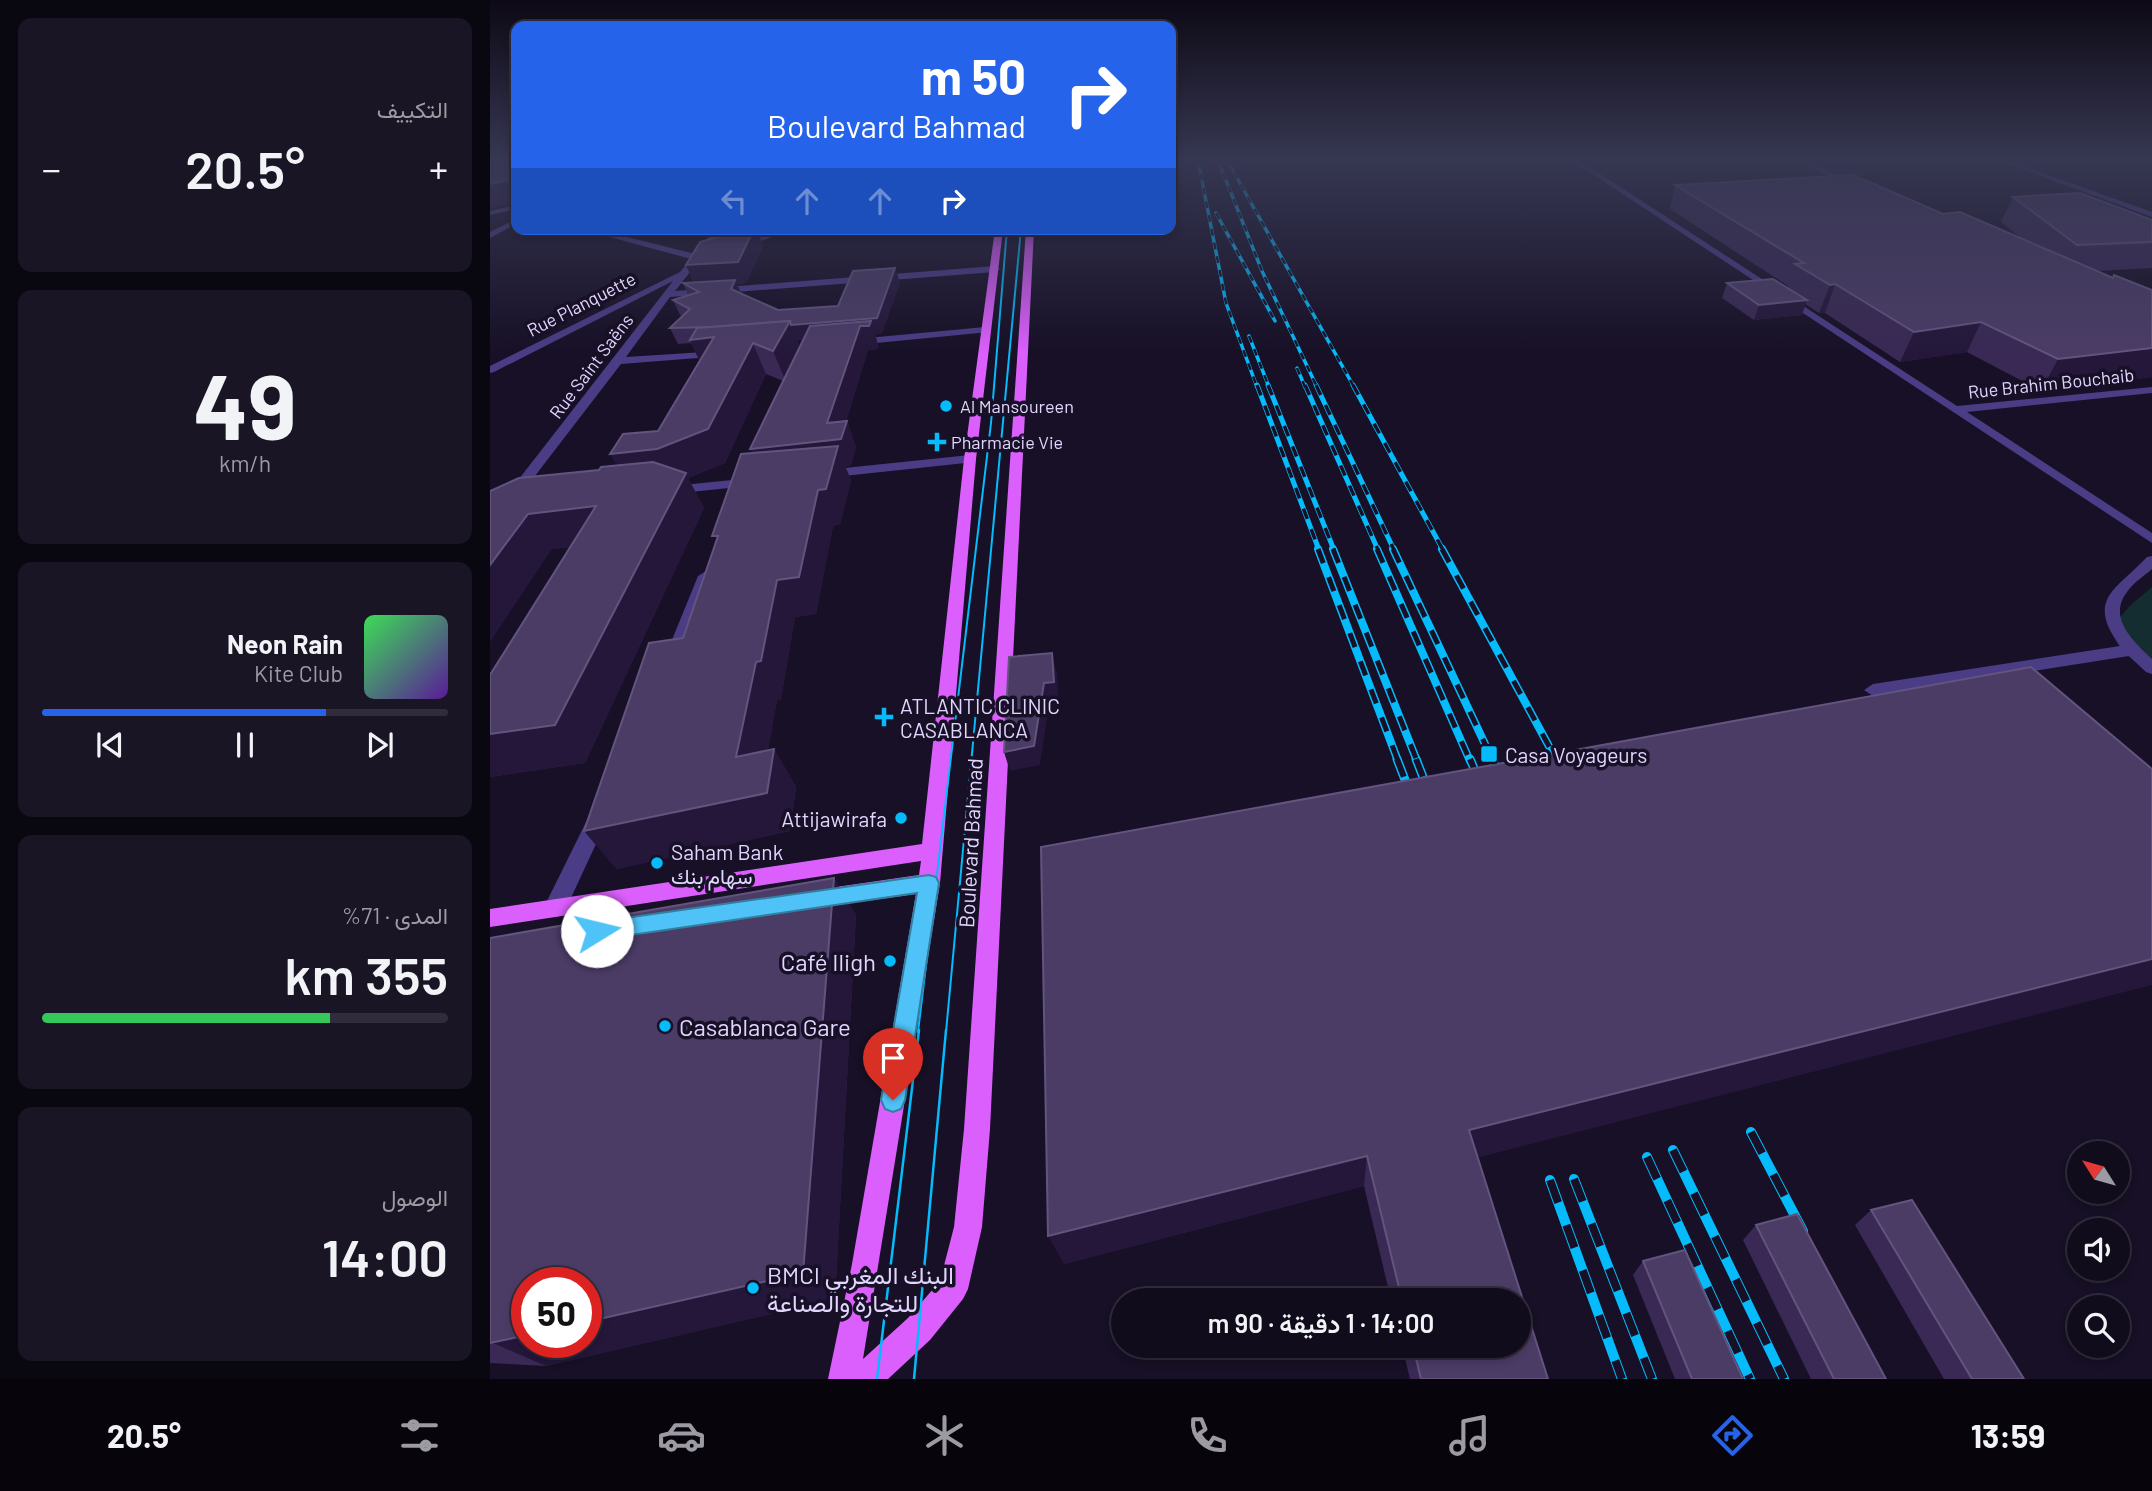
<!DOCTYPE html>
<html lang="ar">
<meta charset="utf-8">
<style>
:root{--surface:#110c1c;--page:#1a1525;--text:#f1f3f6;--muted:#9c9ba3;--line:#302c3b;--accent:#2563eb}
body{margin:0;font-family:Barlow,Vazirmatn,sans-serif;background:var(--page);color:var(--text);direction:rtl;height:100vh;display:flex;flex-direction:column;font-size:26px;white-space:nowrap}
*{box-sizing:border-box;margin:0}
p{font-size:23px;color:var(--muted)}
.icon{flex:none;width:38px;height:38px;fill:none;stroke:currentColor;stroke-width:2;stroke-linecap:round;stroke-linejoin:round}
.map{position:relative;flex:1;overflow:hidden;direction:ltr}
.drawer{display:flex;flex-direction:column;gap:18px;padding:18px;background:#09070f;width:490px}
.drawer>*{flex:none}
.banner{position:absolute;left:21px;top:21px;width:665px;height:214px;border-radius:14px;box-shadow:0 4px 10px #0003,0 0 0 2px var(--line);direction:rtl;background:#2563eb;color:#fff;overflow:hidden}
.needle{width:46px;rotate:307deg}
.controls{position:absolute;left:1577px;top:1141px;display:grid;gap:14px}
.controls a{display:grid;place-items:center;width:63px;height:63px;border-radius:50%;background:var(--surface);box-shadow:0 4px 10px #0003,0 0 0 2px var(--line);font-size:35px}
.speed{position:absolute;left:21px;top:1267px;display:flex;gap:14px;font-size:35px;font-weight:700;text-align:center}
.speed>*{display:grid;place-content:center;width:91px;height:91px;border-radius:50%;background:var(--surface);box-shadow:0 4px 10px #0003,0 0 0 2px var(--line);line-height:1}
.speed .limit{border:10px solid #d22;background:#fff;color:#111}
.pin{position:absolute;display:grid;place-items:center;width:60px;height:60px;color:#fff;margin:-72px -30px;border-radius:50% 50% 50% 0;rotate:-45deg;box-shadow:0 0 7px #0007}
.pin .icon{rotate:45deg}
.me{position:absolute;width:77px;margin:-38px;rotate:81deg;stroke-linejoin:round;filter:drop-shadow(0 0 5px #0008)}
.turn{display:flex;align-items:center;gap:24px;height:147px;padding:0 35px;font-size:32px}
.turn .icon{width:91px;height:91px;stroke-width:2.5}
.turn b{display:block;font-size:49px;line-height:60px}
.lanes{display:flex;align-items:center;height:66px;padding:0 35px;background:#0003;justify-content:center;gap:35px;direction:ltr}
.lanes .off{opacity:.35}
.big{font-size:52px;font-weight:600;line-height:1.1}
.drawer .widget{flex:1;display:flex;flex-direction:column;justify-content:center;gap:10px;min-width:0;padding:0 24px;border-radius:14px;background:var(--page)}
.drawer .dial{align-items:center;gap:0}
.dial b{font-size:91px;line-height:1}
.song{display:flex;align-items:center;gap:21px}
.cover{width:84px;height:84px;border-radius:10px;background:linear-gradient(135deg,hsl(130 70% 55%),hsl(270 70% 35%))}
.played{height:7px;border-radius:4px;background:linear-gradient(90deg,var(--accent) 70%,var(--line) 70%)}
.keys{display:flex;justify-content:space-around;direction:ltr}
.heat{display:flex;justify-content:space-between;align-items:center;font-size:38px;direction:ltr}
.charge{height:10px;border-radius:5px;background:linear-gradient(90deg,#34c759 71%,var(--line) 0)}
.trip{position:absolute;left:621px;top:1288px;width:420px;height:70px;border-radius:35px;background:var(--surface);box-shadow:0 4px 10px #0003,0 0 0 2px var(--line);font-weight:600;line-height:70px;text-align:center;direction:rtl}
.tab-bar{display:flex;height:112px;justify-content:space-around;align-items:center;background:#07050b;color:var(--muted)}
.tab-bar .icon{width:49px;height:49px}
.tab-bar .active{color:var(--accent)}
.tab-bar b{font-size:32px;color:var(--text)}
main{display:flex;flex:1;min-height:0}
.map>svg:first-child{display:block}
.green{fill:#132d30}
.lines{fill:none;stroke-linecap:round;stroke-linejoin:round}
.minor{fill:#4a3c85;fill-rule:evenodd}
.major{fill:#db5ffc;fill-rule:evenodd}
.tram-far1{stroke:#05bbfb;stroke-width:2}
.tram{stroke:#05bbfb;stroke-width:2.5}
.rail-far4-casing{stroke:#05bbfb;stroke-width:3.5}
.rail-far3-casing{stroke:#05bbfb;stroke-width:5}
.rail-far2-casing{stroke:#05bbfb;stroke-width:8}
.rail-far1-casing{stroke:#05bbfb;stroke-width:9}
.rail-casing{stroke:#05bbfb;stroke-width:10}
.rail-far4{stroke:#171026;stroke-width:2.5;stroke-dasharray:7;stroke-linecap:butt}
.rail-far3{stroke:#171026;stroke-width:3.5;stroke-dasharray:11;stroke-linecap:butt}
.rail-far2{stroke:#171026;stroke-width:5;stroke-dasharray:15;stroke-linecap:butt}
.rail-far1{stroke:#171026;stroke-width:6;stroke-dasharray:19;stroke-linecap:butt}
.rail{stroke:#171026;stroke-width:8;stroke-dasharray:24;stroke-linecap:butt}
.wall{fill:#392954;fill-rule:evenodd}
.shaded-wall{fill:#24173a}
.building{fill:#4b3c66;stroke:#62547e;stroke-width:2}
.route{fill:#4fc3f7;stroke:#337fa1;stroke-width:2}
.poi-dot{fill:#05bbfb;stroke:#171026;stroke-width:2.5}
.labels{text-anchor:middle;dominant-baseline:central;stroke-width:7;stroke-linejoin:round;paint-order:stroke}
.far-street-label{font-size:18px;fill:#e1d6fe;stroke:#171026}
.far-poi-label{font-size:18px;fill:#e1d6fe;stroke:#171026;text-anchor:start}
.poi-label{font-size:21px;fill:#e1d6fe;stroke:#171026;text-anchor:start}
.street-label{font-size:21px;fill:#e1d6fe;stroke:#171026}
.near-poi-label{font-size:24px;fill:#e1d6fe;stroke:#171026;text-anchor:start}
</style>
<main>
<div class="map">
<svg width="1662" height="1379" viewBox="0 0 1662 1379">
<rect width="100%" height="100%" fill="#171026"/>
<path class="green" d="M1662,587V674C1652,666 1639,659 1631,649C1611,624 1646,601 1662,587Z"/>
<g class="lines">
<g class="minor">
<path d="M1081,160H1089L1467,406L1662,387V393L1477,412L1662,533V543Z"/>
<path d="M1306,160H1315L1370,186L1363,188Z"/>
<path d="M1507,160H1516L1662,212V217Z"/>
<path d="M1637,160H1662V164Z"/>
<path d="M26,205V209L0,215V211Z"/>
<path d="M26,219V224L0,238V232Z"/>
<path d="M90,229H105L205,254L225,229H234L185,291L505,266L510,269L505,272L180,297L136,357L230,351L234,352V356L131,364L5,528L0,529V516L183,281L4,372L0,373V366L190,272L201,259Z"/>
<path d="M292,229H305L251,248L244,246Z"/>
<path d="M495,327L500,330L499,332L366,345L361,342L366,339Z"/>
<path d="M480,455L486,459L485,462L335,478L328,474L335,470Z"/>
<path d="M262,478L269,482L267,485L182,494L175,490L182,486Z"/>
<path d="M1662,556V569C1654,576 1643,583 1637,592C1617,618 1644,642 1662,659V674L1656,672L1639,656L1383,696L1374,690L1383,684L1630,646C1595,599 1627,589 1657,557Z"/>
<path d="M216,571L224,576L191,657L189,661H177L175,657L208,576Z"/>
<path d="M109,808L116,810L119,816L73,915L65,917L57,915L54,908L57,901L102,810Z"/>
</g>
<path class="major" d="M505,229H513L486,459L450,883L373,1359L418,1318L450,1281L464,1227L474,1129L536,229H544L500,1129L492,1227L478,1289L473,1299L440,1340L398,1379H338L362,1264L426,894L332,907L324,904L321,898L324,892L332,889L429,875L431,861L0,927V909L432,844L474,459Z"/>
<g class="tram-far1">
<path d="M428,1032L501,423L517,229"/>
<path d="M456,1032L531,229"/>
</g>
<g class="tram">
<path d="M387,1379L429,1030"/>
<path d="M424,1379L456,1030"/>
</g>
<defs>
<g id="rail-far4">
<path d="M708,160L736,303L767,387"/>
<path d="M728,160L772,271L827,387"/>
<path d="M737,160L864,387"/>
<path d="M726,213L785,321"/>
<path d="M759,336L779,387"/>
<path d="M807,368L815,387"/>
</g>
<g id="rail-far3">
<path d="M767,385L829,550"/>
<path d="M778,385L844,550"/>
<path d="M815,385L888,550"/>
<path d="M826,385L904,550"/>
<path d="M863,385L953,550"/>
</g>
<g id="rail-far2">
<path d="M828,549L908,761"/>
<path d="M843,549L927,761"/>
<path d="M887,549L980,761"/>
<path d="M903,549L1003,761"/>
<path d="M952,549L1067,761"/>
</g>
<g id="rail-far1">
<path d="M907,759L922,798"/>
<path d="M926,759L940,795"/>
<path d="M980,759L992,787"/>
<path d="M1002,759L1013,782"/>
<path d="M1066,759L1071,769"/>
</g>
<g id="rail">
<path d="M1261,1132L1313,1231"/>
<path d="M1183,1150L1294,1379"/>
<path d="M1157,1157L1260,1379"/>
<path d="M1084,1179L1162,1379"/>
<path d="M1060,1180L1132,1379"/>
</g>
</defs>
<use href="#rail-far4" class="rail-far4-casing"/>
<use href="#rail-far3" class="rail-far3-casing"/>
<use href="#rail-far2" class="rail-far2-casing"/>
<use href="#rail-far1" class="rail-far1-casing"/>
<use href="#rail" class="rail-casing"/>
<use href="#rail-far4" class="rail-far4"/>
<use href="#rail-far3" class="rail-far3"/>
<use href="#rail-far2" class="rail-far2"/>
<use href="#rail-far1" class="rail-far1"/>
<use href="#rail" class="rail"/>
</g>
<g class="wall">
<path d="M1185,185L1453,214L1531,238L1511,222L1523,197L1662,220V268L1607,271L1623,278L1662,290V377L1551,391L1477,352L1410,362L1335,313H1329L1315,304L1312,315L1264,320L1232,298L1237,283L1297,288L1298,286L1180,209Z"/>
<path d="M255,229H267L273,246L256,283L247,284L251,293L288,310L348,306L410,282L392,333L385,334L388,345L387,349L378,350L356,421H357L366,447L361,465L355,466L361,480L350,524L343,526L326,614L305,617L291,699L287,700L278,750L284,749L306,787L300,831L126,869L193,638L262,453L293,381L276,374L235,463L198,478L214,508L95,763L0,777V675L80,547L62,549L109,470L127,466L168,431L210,361L201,343L188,344L180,328L192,316L190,315L183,300L198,295L193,283H204L196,265ZM307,340H313L310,347Z"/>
<path d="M551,847L987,1157L1058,1379H920L912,1346H1029V1300H901L874,1186L574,1264Z"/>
<path d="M344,878L366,915L345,1299L56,1366L0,1363V938Z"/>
<path d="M1381,1210L1534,1379H1454L1365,1225Z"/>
<path d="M1266,1225L1396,1379H1321L1253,1240Z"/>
<path d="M1153,1261L1253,1379H1185L1143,1275Z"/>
</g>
<g class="shaded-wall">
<path d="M26,178V202L0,208V184Z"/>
<path d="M264,229H267L273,246L256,283L247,284L251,294L206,287L196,265Z"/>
<path d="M405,268L410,282L392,333L385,334L388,345L387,349L378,350L350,439L357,421L366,447L361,465L355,466L361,480L350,524L343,526L326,614L305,617L291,699L287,700L270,794L246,757L272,475L260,449L337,423L367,335L307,340L312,351L296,382L283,351L288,342L263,344L276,374L235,463L198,478L214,508L95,763L0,777V734L140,488L120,454L167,449L214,371L200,340L300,321L387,318Z"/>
<path d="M1345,284L1335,313H1329L1340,285Z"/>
<path d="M1317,300L1312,315L1264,320L1269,305Z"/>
<path d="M1491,322L1477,352L1410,362L1424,332Z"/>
<path d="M1662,348V377L1551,391L1568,359Z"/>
<path d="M106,506L127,541L62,549L0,642V565L38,514Z"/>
<path d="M562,653L567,673L569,701L559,703L550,765L520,771L514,752Z"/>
<path d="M284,749L306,787L300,831L126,869L94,831Z"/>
<path d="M344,878L366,915L345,1299L56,1366L3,1343L37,1335V1342H96V1322Z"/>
<path d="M1662,959V985L971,1162L979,1130Z"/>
<path d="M877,1156L874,1186L574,1264L558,1236Z"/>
</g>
<g class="building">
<path d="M0,160H26V178L0,184Z"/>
<path d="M1363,175L1453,214L1470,212L1623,278L1624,275L1662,290V348L1568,359L1491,322L1424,332L1345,284L1340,285L1305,264L1314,263L1185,185Z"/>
<path d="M1590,193L1662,220V242L1587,245L1523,197Z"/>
<path d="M255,229H264L248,262L196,265L210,242Z"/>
<path d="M405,268L387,318L301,325L300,321L223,327L180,328L200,309L183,300L209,292L193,283L245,280L241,289L288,310L348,306L363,271Z"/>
<path d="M1283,279L1317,300L1269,305L1237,283Z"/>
<path d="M300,321L283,351L263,343L218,429L167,449L120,454L133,434L168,431L224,337L200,340L207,328Z"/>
<path d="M381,321L379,326H370L337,423L357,421L351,439L260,449L320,326Z"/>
<path d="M348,446L336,489L328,490L309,577L287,580L271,661L266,662L246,757L284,749L277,793L94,831L159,643L193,638L228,536H222L251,454Z"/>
<path d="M163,462L196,473L65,725L0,734V675L106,506L38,514L0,565V491L29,478L109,470L111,467Z"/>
<path d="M562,653L564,682L554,683L544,746L514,752L519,657Z"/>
<path d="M1541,667L1662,769V959L979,1130L1058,1379H931L923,1346H1029V1300H912L877,1156L558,1236L551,847Z"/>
<path d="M344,878L313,1273L96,1322V1283H37V1335L0,1343V938Z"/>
<path d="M1422,1200L1534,1379H1482L1381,1210Z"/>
<path d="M1307,1214L1396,1379H1344L1266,1225Z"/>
<path d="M1195,1250L1253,1379H1202L1153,1261Z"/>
</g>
<linearGradient id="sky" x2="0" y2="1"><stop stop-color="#0d0915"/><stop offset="0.45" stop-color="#363752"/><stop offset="1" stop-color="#363752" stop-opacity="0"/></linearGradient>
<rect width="1662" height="353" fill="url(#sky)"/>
<path class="route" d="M439,875L446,877L449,883L415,1100L411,1109L403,1112L395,1109L391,1100L427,893L107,940L100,938L97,931L100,925L107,922Z"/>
<g class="poi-dot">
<circle cx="456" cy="406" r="7"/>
<path d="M443.5 431.5h7v7h7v7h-7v7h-7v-7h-7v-7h7z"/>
<path d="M390.5 706.5h7v7h7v7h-7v7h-7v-7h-7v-7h7z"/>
<rect x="990" y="745" width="18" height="18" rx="3.5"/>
<circle cx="411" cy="818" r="7"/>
<circle cx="167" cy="863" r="7"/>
<circle cx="400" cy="961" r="7"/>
<circle cx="175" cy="1026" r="7"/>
<circle cx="263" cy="1288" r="7"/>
</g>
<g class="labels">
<g class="far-street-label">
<text transform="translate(91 304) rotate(-27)">Rue Planquette</text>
<text transform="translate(101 366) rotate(-53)">Rue Saint Saëns</text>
<text transform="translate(1561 383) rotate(-6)">Rue Brahim Bouchaib</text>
</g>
<g class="far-poi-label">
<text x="470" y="406">Al Mansoureen</text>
<text x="461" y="442">Pharmacie Vie</text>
</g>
<g class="poi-label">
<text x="410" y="705">ATLANTIC CLINIC<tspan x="410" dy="24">CASABLANCA</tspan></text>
<text x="1015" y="754">Casa Voyageurs</text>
<text x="397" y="818" text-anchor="end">Attijawirafa</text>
<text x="181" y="851">Saham Bank<tspan x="181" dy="24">سهام بنك</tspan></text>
</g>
<g class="street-label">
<text transform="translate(480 843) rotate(-87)">Boulevard Bahmad</text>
</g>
<g class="near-poi-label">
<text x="386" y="961" text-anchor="end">Café Iligh</text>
<text x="189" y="1026">Casablanca Gare</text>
<text x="277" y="1274">BMCI البنك المغربي<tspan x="277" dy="28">للتجارة والصناعة</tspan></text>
</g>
</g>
</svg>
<div class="controls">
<a><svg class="needle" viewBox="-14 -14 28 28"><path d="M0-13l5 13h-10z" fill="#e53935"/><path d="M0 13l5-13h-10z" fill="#9c9ba3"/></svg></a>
<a><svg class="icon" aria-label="sound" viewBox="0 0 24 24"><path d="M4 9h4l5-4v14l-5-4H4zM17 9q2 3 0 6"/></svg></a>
<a><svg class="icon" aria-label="search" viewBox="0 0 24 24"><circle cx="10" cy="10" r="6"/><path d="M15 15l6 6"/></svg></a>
</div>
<div class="speed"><div class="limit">50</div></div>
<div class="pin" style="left:403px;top:1100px;background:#d93025"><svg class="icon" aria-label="arrive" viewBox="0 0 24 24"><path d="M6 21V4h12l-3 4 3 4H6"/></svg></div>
<svg class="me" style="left:107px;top:931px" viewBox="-20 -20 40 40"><circle r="19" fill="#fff"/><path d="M0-13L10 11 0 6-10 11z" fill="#4fc3f7"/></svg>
<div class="trip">14:00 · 1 دقيقة · 90 m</div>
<div class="banner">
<div class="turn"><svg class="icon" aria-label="right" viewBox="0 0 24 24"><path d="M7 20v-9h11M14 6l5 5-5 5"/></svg><div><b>50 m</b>Boulevard Bahmad</div></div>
<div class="lanes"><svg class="icon off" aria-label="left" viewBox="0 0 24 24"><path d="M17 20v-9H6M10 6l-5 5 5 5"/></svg><svg class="icon off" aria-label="ahead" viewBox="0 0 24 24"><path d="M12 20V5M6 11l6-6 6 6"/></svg><svg class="icon off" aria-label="ahead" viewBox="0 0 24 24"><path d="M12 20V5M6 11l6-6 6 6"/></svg><svg class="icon" aria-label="right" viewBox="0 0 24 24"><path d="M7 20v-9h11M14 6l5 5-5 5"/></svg></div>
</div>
</div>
<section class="drawer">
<div class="widget"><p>التكييف</p>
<div class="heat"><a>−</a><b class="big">20.5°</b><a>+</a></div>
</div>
<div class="widget dial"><b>49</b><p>km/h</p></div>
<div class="widget">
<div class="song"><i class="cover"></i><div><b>Neon Rain</b><p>Kite Club</p></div></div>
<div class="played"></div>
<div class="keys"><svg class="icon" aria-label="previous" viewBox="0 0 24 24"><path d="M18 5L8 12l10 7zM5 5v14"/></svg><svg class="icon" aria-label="pause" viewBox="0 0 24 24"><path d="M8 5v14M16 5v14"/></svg><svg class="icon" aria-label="next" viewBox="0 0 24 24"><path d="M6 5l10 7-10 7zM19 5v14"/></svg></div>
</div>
<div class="widget"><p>المدى · 71%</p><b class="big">355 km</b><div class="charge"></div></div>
<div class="widget"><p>الوصول</p><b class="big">14:00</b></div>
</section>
</main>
<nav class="tab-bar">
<b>13:59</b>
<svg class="icon active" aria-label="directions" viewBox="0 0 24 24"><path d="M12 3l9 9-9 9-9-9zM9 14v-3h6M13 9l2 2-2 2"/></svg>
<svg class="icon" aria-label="music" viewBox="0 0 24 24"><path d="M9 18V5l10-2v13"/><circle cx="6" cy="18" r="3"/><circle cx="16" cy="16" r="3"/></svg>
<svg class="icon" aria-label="phone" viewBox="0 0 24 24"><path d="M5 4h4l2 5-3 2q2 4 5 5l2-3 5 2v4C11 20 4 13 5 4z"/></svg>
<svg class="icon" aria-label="climate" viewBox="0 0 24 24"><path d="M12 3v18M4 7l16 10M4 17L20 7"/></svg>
<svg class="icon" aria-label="car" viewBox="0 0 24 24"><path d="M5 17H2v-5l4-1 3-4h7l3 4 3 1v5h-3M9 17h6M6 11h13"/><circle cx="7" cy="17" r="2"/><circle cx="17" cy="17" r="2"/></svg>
<svg class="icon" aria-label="filters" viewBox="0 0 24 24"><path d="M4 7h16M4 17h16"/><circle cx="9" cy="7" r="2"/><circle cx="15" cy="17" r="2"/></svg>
<b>20.5°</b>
</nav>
